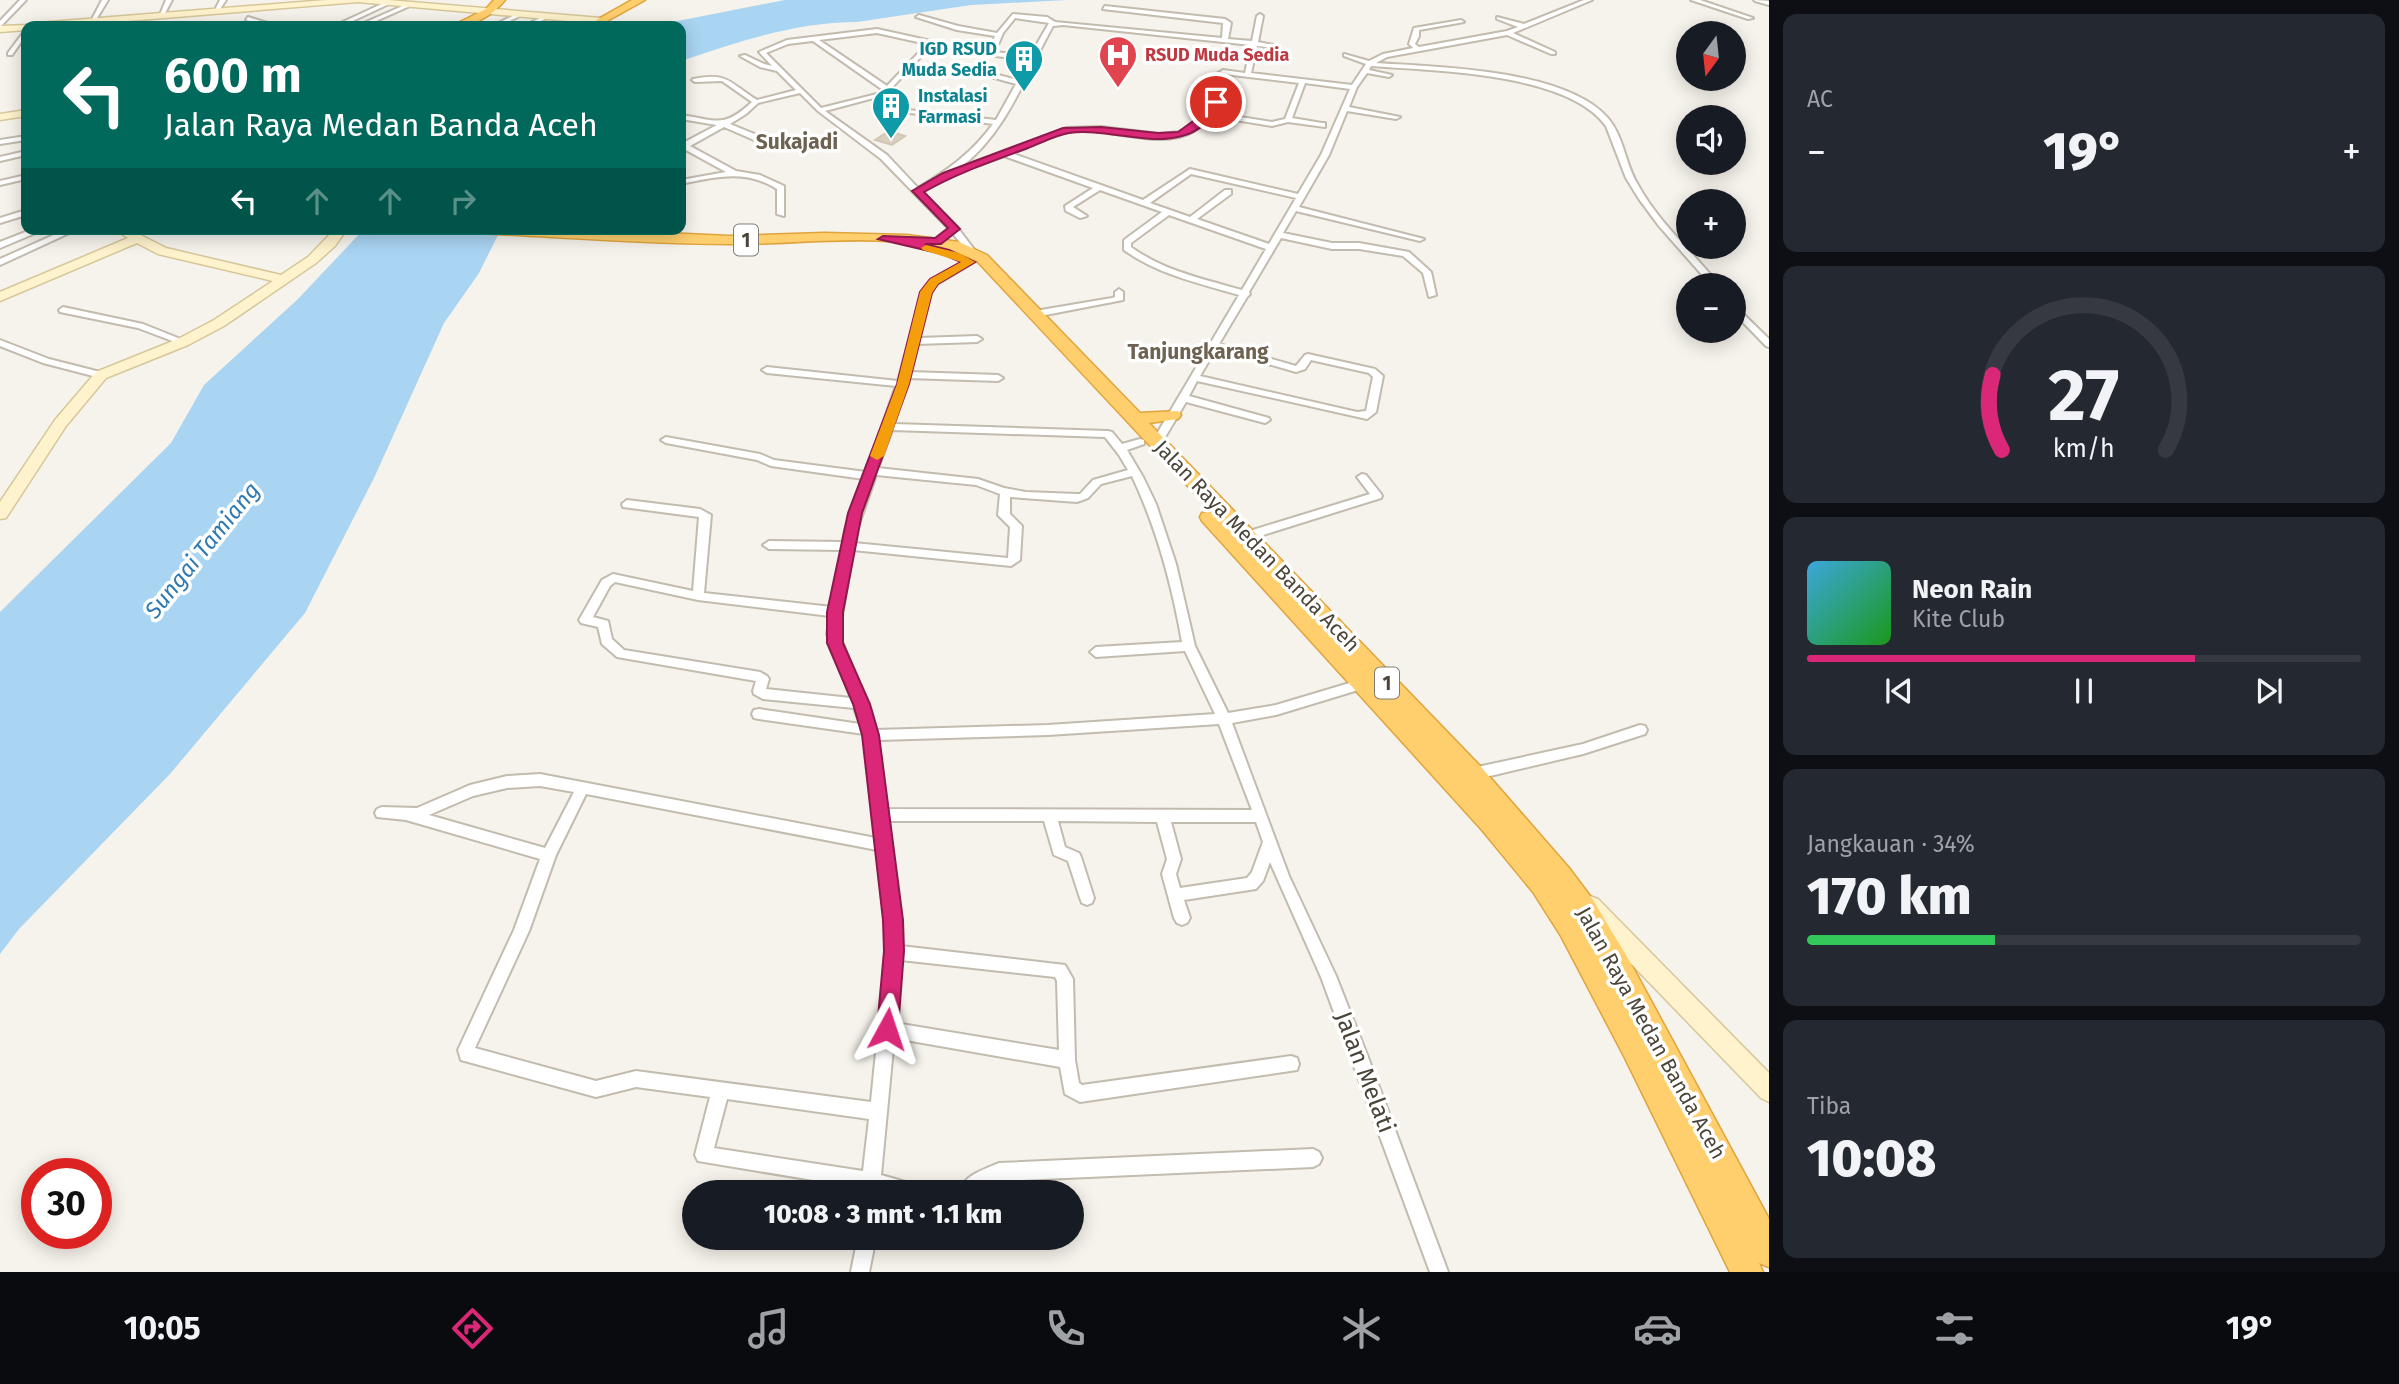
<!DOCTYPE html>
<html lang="id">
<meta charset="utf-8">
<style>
:root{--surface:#171b24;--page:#242831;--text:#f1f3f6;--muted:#9ea1a6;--line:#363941;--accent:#db2777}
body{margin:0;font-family:"Fira Sans",sans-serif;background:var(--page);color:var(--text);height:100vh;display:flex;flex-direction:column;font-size:26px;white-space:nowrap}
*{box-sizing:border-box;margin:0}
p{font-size:23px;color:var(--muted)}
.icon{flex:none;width:38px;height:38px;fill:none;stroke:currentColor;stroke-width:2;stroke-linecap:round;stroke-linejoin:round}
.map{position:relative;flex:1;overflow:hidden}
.panel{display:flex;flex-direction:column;gap:14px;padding:14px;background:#0d0f14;width:630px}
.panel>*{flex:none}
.banner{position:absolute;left:21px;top:21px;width:665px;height:214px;border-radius:14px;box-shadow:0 4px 18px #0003;background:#00695c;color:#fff;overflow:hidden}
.needle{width:46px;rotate:195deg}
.fabs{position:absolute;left:1676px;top:21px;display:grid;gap:14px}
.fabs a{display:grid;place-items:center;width:70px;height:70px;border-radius:50%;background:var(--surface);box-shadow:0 4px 18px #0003;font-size:35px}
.speed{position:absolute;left:21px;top:1158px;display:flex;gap:14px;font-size:35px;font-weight:700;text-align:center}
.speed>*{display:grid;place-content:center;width:91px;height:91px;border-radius:50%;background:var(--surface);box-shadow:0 4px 18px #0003;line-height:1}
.speed .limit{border:10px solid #d22;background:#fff;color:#111}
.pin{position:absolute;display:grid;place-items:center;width:60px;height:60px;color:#fff;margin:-30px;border:4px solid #fff;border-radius:50%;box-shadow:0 2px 7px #0007}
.me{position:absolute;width:77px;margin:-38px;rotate:5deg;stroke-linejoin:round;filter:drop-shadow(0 0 5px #0008)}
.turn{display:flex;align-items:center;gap:24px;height:147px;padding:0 28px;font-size:32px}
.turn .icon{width:91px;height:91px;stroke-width:2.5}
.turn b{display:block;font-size:49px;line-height:60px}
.lanes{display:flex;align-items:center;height:66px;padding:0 28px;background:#0003;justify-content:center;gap:35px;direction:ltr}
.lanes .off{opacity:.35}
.big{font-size:52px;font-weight:800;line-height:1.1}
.panel .card{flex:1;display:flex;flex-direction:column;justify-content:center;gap:10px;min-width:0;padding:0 24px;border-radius:14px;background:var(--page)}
.panel .dial{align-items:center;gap:0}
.dial svg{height:182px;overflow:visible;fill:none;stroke:var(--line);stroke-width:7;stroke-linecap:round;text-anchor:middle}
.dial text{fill:var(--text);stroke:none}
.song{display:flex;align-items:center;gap:21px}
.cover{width:84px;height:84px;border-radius:10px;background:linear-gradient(135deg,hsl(200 70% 55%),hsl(120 70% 35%))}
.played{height:7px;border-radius:4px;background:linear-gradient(90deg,var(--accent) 70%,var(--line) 70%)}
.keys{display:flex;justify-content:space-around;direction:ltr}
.heat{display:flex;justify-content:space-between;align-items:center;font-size:38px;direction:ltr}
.charge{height:10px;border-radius:5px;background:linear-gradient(90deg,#34c759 34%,var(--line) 0)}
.trip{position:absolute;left:682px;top:1180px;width:402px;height:70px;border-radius:35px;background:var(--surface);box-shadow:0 4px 18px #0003;font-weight:800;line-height:70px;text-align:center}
.dock{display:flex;height:112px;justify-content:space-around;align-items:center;background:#090b0e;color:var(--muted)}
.dock .icon{width:49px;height:49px}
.dock .active{color:var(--accent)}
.dock b{font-size:32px;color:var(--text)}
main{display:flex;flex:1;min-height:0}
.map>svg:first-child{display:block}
.water{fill:#a9d4f2}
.building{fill:#d8cfc1;stroke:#d3c7b4;stroke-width:2}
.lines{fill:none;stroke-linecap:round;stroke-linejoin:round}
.street-casing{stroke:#c2bbae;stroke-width:4}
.secondary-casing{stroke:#d6c79b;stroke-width:3}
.highway-casing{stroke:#e0a43c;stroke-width:3}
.street{fill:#fff;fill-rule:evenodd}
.secondary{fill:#fff3cd;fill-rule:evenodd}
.highway{fill:#ffcf6e;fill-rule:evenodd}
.route{fill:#db2777;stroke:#8e194d;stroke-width:2}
.slow{fill:#f59e0b}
.labels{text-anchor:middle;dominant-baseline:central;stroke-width:7;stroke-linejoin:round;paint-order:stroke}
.far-culture-label{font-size:18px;font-weight:bold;fill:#0d838f;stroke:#fff;text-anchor:end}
.far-health-label{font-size:18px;font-weight:bold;fill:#be3a42;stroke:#fff;text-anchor:start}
.shield{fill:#fff;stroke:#817c74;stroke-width:2}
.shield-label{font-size:19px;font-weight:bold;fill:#4b4439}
.far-quarter-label{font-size:21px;font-weight:bold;fill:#6e6250;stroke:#fff}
.street-label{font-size:21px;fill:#4b4439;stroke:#fff}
.water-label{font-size:23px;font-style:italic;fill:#2e7ab2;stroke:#fff}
.near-street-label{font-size:24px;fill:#4b4439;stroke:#fff}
</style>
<main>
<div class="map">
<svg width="1769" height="1272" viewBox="0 0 1769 1272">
<rect width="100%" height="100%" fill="#f6f3ec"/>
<g class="water">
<path d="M785,0H1066L971,5L857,22C796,22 737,42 681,61V26H652Z"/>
<path d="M364,229H501L479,273L444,323L374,478L305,613L170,774L19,929L0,954V612L171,443L204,385L298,299Z"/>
</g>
<path class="building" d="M889,131L905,136L892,145L875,140Z"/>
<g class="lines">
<defs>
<g id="street">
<path d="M20,0H26L0,27V21Z"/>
<path d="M102,0H108L94,23H90Z"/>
<path d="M166,0H172L163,17H159Z"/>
<path d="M220,0H226L218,12H214Z"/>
<path d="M1584,0H1592L1513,33L1555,52V54H1551L1507,35L1387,57L1376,63C1438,67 1563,69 1607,117C1624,136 1625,164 1638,185C1659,223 1693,252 1719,285H1711L1659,226L1639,199L1626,178L1606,126C1567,72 1433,71 1371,66L1369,70L1392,75L1389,77L1367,73L1357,87L1349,107L1400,117L1396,119L1347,111L1329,155L1299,207L1424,239L1420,241L1296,211L1283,233L1332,243H1359L1409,252L1431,272L1436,295L1429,297L1423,273L1403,256L1359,249H1332L1281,238L1249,292L1250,294L1247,297L1219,344L1296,366L1305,355L1308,354L1375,369L1383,376L1376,412L1367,419L1197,381L1189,396L1269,418L1270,420L1265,423L1186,402L1161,444H1153L1152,442L1239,295C1199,283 1159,275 1124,250V240L1162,212L1100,190L1073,207L1087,216L1080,218L1066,211L1065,206L1093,188L1004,156L946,177L922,192L957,227L976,252L972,255L969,254L951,231L881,159L818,111L800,93L758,103L746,114L730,124L774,142V146H768L724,127L690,146L736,171L760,175L784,186V216L777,214V189C746,169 715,177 681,184V180L726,172L684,149L681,150V144L717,125L681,119V115C716,120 723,129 752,102L722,81L695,82L692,80L693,79C729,72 729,83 757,100L796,90L777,71L760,67L740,56L745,55L764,64L772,66L759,52L787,40L877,29L963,48L989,51L995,36L957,30L916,17L919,15L958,26L997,33L1013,14L1047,17L1055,22L1222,38L1223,23L1103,9L1105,6L1225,19L1231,23L1228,39L1252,41L1257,16L1260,14L1263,16L1258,42L1279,46L1276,48L1257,46L1251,73L1352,85L1366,64L1344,56V54L1369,61L1383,54L1413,48L1409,44L1414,28L1461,20L1464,22L1419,30V36L1415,44L1419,47L1507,31L1518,27L1497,19V17L1524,24ZM1015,18L1049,23L1030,56L995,52L1003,33ZM1063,25L1251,45L1245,73L1223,70L1217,74L1212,108L1189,127L1179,132L1159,134L1101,127L1066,128L961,167C1007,132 1026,74 1053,26ZM877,33L927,44L887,86L819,40ZM812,41H813L883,90L881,93L821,108L766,53L788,44ZM932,45L963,52L1028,60L1018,80L982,71V65L977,66V73L1016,84L996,120L908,110L906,111L910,113L993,124C973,152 948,170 918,188L887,155L825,111L885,95ZM1224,74L1299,83L1285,119L1272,122L1215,113L1218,109L1222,76ZM1305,83L1350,89L1321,155L1298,194L1190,169L1143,200L1011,153C1029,147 1048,137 1066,132C1105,124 1160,152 1194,131C1200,127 1206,121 1211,116L1272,126L1288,122L1325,127V123H1322L1292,118ZM1191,174L1296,198L1269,244L1197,219L1231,194V190H1225L1190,217L1150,203ZM1169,215L1266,249L1242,290C1203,279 1164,271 1131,247V243ZM1216,349L1296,372L1305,369L1311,360L1369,373L1373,377L1366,411L1357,412L1200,376Z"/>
<path d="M1691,0H1700L1753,18L1748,19Z"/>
<path d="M1754,0L1769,1V5L1755,1Z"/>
<path d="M386,2L391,3L342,26H334Z"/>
<path d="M407,4L412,5L365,26H357Z"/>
<path d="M519,13L524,14L499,26H492Z"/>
<path d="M544,16L549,17L531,26H524Z"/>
<path d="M248,17L274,25L275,26H266L246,20Z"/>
<path d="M26,29V35L12,55H8V53Z"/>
<path d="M26,136V140L0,144V140Z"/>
<path d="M26,151V155L0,161V157Z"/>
<path d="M26,175V179L0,185V181Z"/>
<path d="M26,210V215L0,223V218Z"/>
<path d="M33,229H45L0,248V242Z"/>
<path d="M67,229H78L0,265V259Z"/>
<path d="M967,260L974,262L937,284L930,292L919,338L977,336L982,339L977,342L917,344L910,372L998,375L1003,378L998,381L908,378L894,424L1108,431L1112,432L1122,444L1140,439L1144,440V444L1127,450L1143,477L1156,504L1176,564L1195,646L1228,713L1276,705L1363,679L1368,681L1369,684L1368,687L1276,715L1232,723L1289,876L1336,976L1369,1060L1448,1272H1430L1321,977L1270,862L1263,881L1256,889L1184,900L1190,918L1187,923L1182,925L1177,923L1174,918L1162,874L1167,859L1157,822L1058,821L1065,847L1079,853L1081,857L1094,898L1092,903L1087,905L1082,903L1080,898L1068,861L1054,855L1044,821H888L901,920V946L1065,965L1073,979L1075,1060L1079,1083L1082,1085L1291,1056L1297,1058L1299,1064L1297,1070L1080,1102L1065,1094L1060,1067L894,1038L881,1175L920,1186L923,1192H861V1188L698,1161L695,1155L710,1097L636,1087L596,1097L461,1060L458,1050L514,930L540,859L406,820L377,817L375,813L377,809L382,807L417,808L470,785L507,776L540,774L876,838L864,734L759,719L754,718L752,714L754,710L759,709L860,724L854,708L763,699L754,694L753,691L756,681L617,657L602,644L598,627L581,623L579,620L602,580L613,574L693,591L699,517L623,507L622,504L627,500L700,509L711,515L704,593L832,607L842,550L769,549L763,545L769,541L843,542L845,530L864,479L771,466L757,460L666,443L661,440L666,437L760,454L774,460L866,472L896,386L767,373L762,370L767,367L898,381L922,292L931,280ZM892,430L1105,437L1119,455L1128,470L1093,480L1080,494H1077L1026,492L1004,488L978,479L878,468ZM876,475L976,485L1000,494L998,515L1010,527L1008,558L854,543L857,530ZM1132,476C1157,529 1172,585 1182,642L1096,647L1090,652L1096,657L1185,651L1215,714L1048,725L876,730L867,704L839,634L853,550L1011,566L1020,560L1022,526L1010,514V497L1077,502L1088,498L1101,484ZM615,582L698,600L830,616L827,634L851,698L766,689L769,679L767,676L760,672L624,650L612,639L608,621L593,617L610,586ZM1219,724L1252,810L887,809L878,740L1048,735ZM540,786L574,792L545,848L429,815L473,796L507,788ZM586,794L877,850L885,920L886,952L871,1102L636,1071L596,1081L475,1048L529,931L556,855ZM1171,822H1256L1263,842L1252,872L1247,878L1180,888L1176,874L1181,859ZM901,960L1055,977L1057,981L1059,1050L895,1023ZM727,1099L869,1119L863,1171L714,1148Z"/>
<path d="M1119,289L1123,292V300L1035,317L1030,314L1035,311L1112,298L1115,297V292Z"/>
<path d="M1734,305L1769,339V347L1766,346L1734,313Z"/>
<path d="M63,307L143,324L188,342L183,345L138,328L60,312L59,310Z"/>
<path d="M0,340L49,359L104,373L106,375L101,378L43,363L0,346Z"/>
<path d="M1362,474L1366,475L1381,494L1382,496L1381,498L1247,540L1241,536L1243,533L1370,494L1357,477Z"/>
<path d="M1640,725L1645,726L1647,730L1645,734L1583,754L1473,780L1468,778L1466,774L1468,770L1473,768L1583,744Z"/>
<path d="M1313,1149L1319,1152L1322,1158L1319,1164L1313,1167L999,1181L983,1187L979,1192H958C966,1174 983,1170 999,1163Z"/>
<path d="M858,1237H876L869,1272H851Z"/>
</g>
<g id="secondary">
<path d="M326,0H388L601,18L605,21L601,24L358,2L66,26H33L37,23Z"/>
<path d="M29,25L26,30L0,32V26Z"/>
<path d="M26,110V116L0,120V114Z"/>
<path d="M114,229H129L166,248L281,275L308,257L335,229H347L335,246L316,263L224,326L188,345L106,378L66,426L6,518L0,519V502L55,420L96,372L178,339L214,320L273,281L158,254L137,243L0,301V292L128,238Z"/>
<path d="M1590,896L1598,899L1769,1073V1102L1761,1098L1582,913L1579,906L1582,899Z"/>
</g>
<g id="highway">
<path d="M494,0H505C492,16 473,27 452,26L486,9Z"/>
<path d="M632,0H645L598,26H586Z"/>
<path d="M471,229H580L729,236L824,233L907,235L959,242L987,255L1140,413L1178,411L1181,415L1178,419L1149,423L1481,767L1569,868L1593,900L1630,962L1769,1219V1267L1759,1263L1763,1272H1730L1624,1056L1561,936L1533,892L1482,830L1202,521L1200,517L1202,513L1212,512L977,261C904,227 807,245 729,244C645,244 561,237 478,233Z"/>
</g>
</defs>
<use href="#street" class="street-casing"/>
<use href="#secondary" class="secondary-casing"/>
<use href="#highway" class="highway-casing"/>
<use href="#street" class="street"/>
<use href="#secondary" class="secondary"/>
<use href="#highway" class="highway"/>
</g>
<path class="route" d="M1213,100L1221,102C1219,116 1196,133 1182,136C1148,146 1105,128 1069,133C1056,135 1041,143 1028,148C993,161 957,173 924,192L960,229L941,244H925L949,250L975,262L938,284L932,293L909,384L862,513L843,612V643L870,704L879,735L903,920L904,951L898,1029L895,1036L887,1039L880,1036L877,1029L884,951L883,920L862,735L853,704L827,643V612L848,513L897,384L920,292L930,279L961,262L942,254L878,239L883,236L935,238L948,228L912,191L943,173L1063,128L1101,127L1158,133L1178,132L1211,108Z"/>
<path class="slow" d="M926,245L959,253L975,262L938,284L932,293L909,384L884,456L877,460L870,456L897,384L920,292L930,279L961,262L923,250L921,248Z"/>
<defs>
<symbol id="hospital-pin" viewBox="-11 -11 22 30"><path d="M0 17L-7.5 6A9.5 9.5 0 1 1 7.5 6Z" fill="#e0444e" stroke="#fff"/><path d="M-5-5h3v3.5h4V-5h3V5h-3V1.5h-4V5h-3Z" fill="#fff"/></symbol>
<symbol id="building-pin" viewBox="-11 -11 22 30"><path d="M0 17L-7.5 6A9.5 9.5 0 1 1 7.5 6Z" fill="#0f9aa8" stroke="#fff"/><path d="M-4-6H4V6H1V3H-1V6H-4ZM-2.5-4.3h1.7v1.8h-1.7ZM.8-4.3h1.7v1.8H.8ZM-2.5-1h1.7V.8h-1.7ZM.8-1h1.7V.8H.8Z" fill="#fff"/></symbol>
</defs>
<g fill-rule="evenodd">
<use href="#hospital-pin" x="1096" y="33" width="44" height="60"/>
<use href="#building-pin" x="1002" y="37" width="44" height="60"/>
<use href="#building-pin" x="869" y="84" width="44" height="60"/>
</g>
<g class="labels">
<g class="far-culture-label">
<text x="997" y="49">IGD RSUD<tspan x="997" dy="21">Muda Sedia</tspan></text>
<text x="918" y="96" text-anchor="start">Instalasi<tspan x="918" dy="21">Farmasi</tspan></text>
</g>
<g class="far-health-label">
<text x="1145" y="55">RSUD Muda Sedia</text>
</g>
<g class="shield">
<rect x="734" y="224.5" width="24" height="31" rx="5"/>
<rect x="1375" y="667.5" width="24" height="31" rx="5"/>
</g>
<g class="shield-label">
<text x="746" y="240">1</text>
<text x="1387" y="683">1</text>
</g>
<g class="far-quarter-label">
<text x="797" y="142">Sukajadi</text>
<text x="1198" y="352">Tanjungkarang</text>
</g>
<g class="street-label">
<text transform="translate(1257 546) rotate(46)">Jalan Raya Medan Banda Aceh</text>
<text transform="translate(1651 1033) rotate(61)">Jalan Raya Medan Banda Aceh</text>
</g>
<g class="water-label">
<text transform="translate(202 550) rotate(-51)">Sungai Tamiang</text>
</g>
<g class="near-street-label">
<text transform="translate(1365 1072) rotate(69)">Jalan Melati</text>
</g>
</g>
</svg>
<div class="fabs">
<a><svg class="needle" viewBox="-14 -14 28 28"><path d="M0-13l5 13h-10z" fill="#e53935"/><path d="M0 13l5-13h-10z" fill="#9ea1a6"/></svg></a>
<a><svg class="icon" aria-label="sound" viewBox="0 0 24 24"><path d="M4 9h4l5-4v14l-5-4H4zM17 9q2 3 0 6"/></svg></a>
<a>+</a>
<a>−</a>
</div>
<div class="speed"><div class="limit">30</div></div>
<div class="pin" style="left:1216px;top:102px;background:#d93025"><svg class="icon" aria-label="arrive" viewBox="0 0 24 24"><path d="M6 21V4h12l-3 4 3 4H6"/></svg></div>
<svg class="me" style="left:887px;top:1029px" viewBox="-20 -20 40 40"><path d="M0-17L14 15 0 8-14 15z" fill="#db2777" stroke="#fff" stroke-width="4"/></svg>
<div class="trip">10:08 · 3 mnt · 1.1 km</div>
<div class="banner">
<div class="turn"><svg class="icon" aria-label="left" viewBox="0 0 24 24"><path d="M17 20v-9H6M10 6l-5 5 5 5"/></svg><div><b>600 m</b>Jalan Raya Medan Banda Aceh</div></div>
<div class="lanes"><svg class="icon" aria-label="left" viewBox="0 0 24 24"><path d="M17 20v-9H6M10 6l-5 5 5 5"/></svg><svg class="icon off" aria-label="ahead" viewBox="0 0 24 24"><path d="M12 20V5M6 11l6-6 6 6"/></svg><svg class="icon off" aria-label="ahead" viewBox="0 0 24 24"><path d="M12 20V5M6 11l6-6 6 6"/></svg><svg class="icon off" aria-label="right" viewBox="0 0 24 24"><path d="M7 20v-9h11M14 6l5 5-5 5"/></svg></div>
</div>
</div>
<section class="panel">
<div class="card"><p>AC</p>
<div class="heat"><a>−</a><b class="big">19°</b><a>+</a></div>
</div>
<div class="card dial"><svg viewBox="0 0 100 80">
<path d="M14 69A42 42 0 1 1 86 69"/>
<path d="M14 69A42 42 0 0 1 10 36" stroke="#db2777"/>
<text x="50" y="56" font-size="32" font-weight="700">27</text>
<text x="50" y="72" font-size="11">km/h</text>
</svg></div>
<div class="card">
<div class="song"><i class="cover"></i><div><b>Neon Rain</b><p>Kite Club</p></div></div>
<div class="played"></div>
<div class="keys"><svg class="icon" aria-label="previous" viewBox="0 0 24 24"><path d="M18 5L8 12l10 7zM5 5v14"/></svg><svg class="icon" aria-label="pause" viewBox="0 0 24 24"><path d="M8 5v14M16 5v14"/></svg><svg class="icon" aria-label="next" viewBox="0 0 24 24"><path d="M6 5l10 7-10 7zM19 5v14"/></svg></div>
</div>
<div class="card"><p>Jangkauan · 34%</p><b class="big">170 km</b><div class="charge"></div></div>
<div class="card"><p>Tiba</p><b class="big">10:08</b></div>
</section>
</main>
<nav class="dock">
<b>10:05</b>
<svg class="icon active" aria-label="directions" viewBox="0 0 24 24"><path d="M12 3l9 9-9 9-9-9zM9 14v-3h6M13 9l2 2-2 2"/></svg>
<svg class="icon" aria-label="music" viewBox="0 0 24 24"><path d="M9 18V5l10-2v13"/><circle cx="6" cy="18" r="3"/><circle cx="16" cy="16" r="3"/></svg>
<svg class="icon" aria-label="phone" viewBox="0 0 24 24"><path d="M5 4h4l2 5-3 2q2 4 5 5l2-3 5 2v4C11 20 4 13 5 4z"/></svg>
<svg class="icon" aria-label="climate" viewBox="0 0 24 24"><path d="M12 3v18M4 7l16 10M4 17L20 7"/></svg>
<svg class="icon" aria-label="car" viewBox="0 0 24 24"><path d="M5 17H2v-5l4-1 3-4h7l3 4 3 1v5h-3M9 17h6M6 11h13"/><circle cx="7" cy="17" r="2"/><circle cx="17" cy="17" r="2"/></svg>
<svg class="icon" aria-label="filters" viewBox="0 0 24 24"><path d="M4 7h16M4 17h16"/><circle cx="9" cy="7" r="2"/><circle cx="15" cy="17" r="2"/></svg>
<b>19°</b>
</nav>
